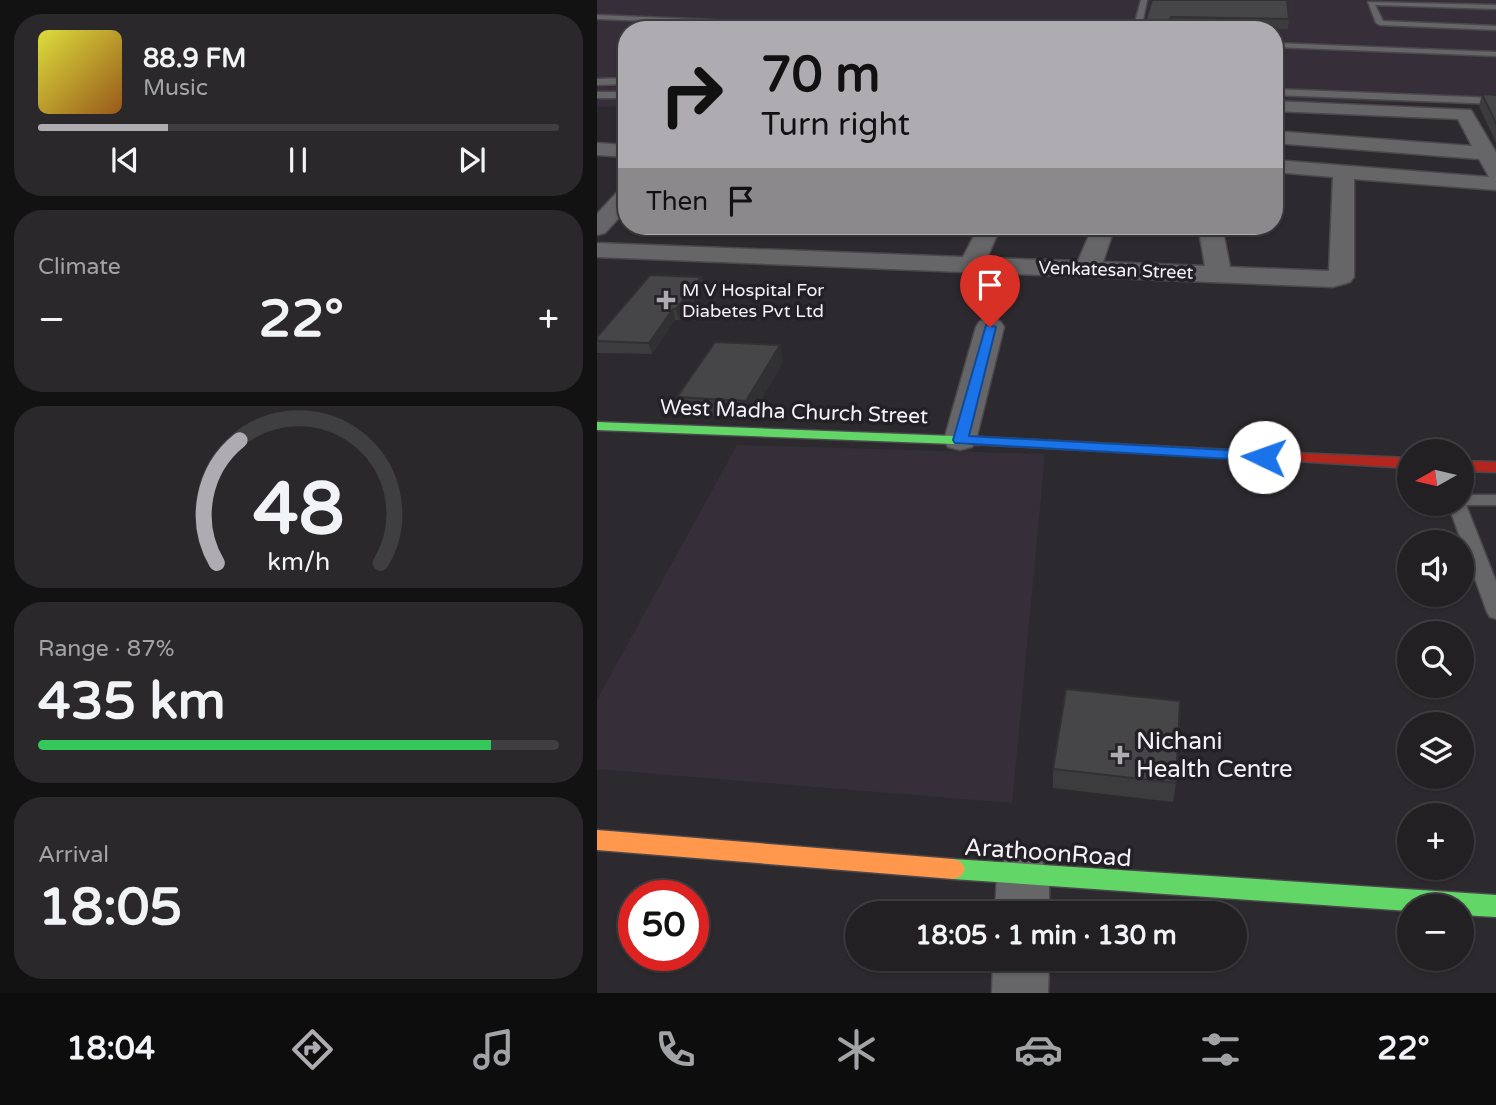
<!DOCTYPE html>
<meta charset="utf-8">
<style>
:root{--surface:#222023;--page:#2a282b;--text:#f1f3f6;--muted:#a2a3a6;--line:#3f3e41;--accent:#afacb1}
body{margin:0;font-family:"Varela Round",sans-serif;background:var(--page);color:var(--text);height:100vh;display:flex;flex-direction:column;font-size:26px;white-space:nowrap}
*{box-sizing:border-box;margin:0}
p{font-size:23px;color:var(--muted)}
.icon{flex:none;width:38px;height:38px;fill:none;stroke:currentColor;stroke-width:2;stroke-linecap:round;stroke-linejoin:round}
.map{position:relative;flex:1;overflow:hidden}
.side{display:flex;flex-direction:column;gap:14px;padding:14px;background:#131213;width:597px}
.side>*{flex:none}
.banner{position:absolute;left:21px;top:21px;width:665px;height:214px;border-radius:28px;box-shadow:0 2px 5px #0004,0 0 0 2px var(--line);background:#afacb1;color:#111;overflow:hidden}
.needle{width:46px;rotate:262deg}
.fabs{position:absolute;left:800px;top:439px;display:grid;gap:14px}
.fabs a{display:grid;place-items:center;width:77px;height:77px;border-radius:50%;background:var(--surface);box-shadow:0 2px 5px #0004,0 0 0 2px var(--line);font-size:35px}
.speed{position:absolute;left:21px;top:880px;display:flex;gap:14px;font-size:35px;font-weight:700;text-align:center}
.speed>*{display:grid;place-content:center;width:91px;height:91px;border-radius:50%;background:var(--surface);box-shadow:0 2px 5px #0004,0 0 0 2px var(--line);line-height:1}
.speed .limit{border:10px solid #d22;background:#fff;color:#111}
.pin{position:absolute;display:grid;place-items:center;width:60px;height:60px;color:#fff;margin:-72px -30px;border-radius:50% 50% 50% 0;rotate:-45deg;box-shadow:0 0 7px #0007}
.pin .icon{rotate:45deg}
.me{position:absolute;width:77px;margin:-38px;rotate:273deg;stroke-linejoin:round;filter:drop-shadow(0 0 5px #0008)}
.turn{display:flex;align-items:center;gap:24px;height:147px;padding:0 28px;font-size:32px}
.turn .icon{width:91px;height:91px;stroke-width:2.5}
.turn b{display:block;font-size:49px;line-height:60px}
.then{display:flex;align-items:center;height:66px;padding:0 28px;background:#0003;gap:14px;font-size:26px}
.big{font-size:52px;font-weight:800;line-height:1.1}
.side .widget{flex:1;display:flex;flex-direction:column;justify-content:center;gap:10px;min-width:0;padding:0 24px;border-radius:28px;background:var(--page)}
.side .dial{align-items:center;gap:0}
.dial svg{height:182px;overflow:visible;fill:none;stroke:var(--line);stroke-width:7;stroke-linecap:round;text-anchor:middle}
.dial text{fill:var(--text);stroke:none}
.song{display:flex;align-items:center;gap:21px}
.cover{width:84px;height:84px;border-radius:10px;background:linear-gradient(135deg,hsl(60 70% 55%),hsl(30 70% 35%))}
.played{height:7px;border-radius:4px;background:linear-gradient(90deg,var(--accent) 25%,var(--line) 25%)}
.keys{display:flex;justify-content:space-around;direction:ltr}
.heat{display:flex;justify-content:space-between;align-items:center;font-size:38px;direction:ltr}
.charge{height:10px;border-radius:5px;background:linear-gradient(90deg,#34c759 87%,var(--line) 0)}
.trip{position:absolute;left:248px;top:901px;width:402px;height:70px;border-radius:35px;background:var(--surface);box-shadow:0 2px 5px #0004,0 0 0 2px var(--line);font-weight:800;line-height:70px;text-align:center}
.tab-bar{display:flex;height:112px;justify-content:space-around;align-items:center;background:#0e0d0e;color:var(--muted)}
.tab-bar .icon{width:49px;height:49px}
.tab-bar .current{color:var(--accent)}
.tab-bar b{font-size:32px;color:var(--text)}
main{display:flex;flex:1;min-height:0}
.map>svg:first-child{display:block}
.built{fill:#362f3a}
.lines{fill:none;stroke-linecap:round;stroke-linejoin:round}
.lane-casing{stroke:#4b484c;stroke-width:3}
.street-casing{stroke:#4b484c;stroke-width:3}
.fast-casing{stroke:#4b484c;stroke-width:3}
.slow-casing{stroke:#4b484c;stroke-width:3}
.jam-casing{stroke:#4b484c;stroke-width:3}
.lane{fill:#666567;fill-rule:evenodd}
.street{fill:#666567;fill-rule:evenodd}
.fast{fill:#63d668;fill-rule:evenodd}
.slow{fill:#ff974d;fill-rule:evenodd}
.jam{fill:#b3261e;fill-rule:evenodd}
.wall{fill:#3c3b3e}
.shaded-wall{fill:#313032}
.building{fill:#464548;stroke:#313032;stroke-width:2}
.route{fill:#1a73e8;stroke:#114b97;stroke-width:2}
.poi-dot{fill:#afacb1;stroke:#232026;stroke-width:2.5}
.labels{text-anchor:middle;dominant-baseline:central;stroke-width:7;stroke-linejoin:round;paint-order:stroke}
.far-street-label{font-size:18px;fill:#f5f2f7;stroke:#232026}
.far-poi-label{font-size:18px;fill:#f5f2f7;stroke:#232026;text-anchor:start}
.street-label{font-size:21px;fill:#f5f2f7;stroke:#232026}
.near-poi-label{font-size:24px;fill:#f5f2f7;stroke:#232026;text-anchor:start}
.near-street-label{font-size:24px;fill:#f5f2f7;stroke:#232026}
</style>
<main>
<section class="side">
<div class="widget">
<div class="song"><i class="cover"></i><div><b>88.9 FM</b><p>Music</p></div></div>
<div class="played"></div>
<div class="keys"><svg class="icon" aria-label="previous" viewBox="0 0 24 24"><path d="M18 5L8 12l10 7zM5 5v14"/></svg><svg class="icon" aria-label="pause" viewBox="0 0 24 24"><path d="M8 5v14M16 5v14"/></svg><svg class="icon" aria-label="next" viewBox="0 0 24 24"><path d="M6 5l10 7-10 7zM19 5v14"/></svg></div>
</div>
<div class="widget"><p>Climate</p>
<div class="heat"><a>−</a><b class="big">22°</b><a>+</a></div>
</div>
<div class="widget dial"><svg viewBox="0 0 100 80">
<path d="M14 69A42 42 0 1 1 86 69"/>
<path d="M14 69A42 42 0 0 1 24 15" stroke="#afacb1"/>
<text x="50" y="56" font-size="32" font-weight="700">48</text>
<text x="50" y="72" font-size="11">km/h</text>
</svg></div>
<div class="widget"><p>Range · 87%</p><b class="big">435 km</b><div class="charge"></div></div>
<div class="widget"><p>Arrival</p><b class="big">18:05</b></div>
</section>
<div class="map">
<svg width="900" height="993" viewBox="0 0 900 993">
<rect width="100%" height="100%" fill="#2d2a2f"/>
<g class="built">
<path d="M0,0H899V121L890,104L677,101V30H30V106L0,107Z"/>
<path d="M140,445L448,454L415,803L0,769V700Z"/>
</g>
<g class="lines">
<defs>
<g id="lane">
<path d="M544,0H550L544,30H536Z"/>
<path d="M771,2L900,5V9L778,5L786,21L900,26V30L783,25L779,23Z"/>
<path d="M0,15L295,28L299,30L0,19Z"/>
<path d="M677,43L900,52V56L677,47Z"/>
<path d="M30,78V84L0,85V79Z"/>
<path d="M677,89L900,98V104L677,95Z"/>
<rect x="0" y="92" width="30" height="6"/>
<path d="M864,495H900V505H869L900,584V619L893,617L890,612L851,504H864Z"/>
</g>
<g id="street">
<path d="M677,101L874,110L900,154V190L757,179V277L753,282L736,287L0,257V243L366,257L382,226H404L390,258L481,261L496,226H518L506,262L608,266L602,231L606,226H621L626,231L633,267L732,271L736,177L677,172V160L892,177L882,159L677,143V131L875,146L861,119L677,111Z"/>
<path d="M0,143L30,145V157L0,155Z"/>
<path d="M30,188V209L8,233L0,235V214L22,190Z"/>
<path d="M393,319L403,321L407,327L379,440L375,447L363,450L351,447L347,440L379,327L383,321Z"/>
<path d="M426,852L444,859L452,875V914H398L400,875L408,859Z"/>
<path d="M396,959H452L451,993H395Z"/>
</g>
<g id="fast">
<path d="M0,422L382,437L389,441L382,445L0,430Z"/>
<path d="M356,859L900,895V917L864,915V906H812V911L356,879L348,876L344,869L348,862Z"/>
</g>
<g id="slow">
<path d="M382,437L653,451L660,455L653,459L377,444L375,441L377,438Z"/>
<path d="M0,830L356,859L364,862L368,869L364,876L356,879L0,850Z"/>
</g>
<g id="jam">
<path d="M653,451L812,458V468L648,458L646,455L648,452Z"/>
<path d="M864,461L900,462V472L864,471Z"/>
</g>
</defs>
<use href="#lane" class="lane-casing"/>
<use href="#street" class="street-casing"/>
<use href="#fast" class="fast-casing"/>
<use href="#slow" class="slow-casing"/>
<use href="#jam" class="jam-casing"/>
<use href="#lane" class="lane"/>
<use href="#street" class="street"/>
<use href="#fast" class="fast"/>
<use href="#slow" class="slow"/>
<use href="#jam" class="jam"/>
</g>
<g class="wall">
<path d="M555,0L692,19L691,29L573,26L572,30H547L548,22Z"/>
<path d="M885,94L900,95V145L882,106Z"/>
<path d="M104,277L106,288L82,320H78L55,354L0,353V337Z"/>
<path d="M186,362L153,418L85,414L80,397Z"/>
<path d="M456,769L579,783L576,802L456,788Z"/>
</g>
<g class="shaded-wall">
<path d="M104,277L106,288L82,320L79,309Z"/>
<path d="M76,309L78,320L55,354L52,343Z"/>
<path d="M183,345L186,362L153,418L149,401Z"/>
</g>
<g class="building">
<path d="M555,0H690L692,19L574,17L572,23L548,22Z"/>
<path d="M885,94L900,95V125Z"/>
<path d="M53,275L104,277L79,309H76L52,343L0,341V337Z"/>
<path d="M118,342L183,345L149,401L80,397Z"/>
<path d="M469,689L583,701L579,783L456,769Z"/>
</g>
<path class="route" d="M389,325L399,327L372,436L667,452L675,457L667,461L358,443L356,440Z"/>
<g class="poi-dot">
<path d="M65.5 289.5h7v7h7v7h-7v7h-7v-7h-7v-7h7z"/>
<path d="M519.5 744.5h7v7h7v7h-7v7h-7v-7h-7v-7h7z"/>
</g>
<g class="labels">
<g class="far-street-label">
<text transform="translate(519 270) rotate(2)">Venkatesan Street</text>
</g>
<g class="far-poi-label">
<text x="85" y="290">M V Hospital For<tspan x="85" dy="21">Diabetes Pvt Ltd</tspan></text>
</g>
<g class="street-label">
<text transform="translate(197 412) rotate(2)">West Madha Church Street</text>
</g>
<g class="near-poi-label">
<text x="539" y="741">Nichani<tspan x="539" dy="28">Health Centre</tspan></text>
</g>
<g class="near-street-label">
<text transform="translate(451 853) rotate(4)">ArathoonRoad</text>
</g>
</g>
</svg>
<div class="fabs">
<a><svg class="needle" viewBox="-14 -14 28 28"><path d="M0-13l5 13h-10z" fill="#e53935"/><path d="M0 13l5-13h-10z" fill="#a2a3a6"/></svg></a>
<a><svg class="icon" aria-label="sound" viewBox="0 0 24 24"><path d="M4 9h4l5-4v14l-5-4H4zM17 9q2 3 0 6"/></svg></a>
<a><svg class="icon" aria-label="search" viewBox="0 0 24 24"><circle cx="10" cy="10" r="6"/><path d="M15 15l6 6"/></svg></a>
<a><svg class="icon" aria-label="layers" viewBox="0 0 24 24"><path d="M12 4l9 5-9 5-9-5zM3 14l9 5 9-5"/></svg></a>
<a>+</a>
<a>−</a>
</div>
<div class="speed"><div class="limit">50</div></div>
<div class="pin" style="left:393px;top:327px;background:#d93025"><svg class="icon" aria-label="arrive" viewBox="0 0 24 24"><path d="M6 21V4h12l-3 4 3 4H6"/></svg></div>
<svg class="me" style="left:667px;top:457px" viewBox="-20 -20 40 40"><circle r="19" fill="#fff"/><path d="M0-13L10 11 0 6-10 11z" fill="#1a73e8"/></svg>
<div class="trip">18:05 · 1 min · 130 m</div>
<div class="banner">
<div class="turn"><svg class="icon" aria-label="right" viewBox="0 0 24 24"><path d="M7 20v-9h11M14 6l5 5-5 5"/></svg><div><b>70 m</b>Turn right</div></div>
<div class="then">Then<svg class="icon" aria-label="arrive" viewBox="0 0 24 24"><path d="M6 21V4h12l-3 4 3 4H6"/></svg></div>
</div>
</div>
</main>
<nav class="tab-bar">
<b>18:04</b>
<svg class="icon current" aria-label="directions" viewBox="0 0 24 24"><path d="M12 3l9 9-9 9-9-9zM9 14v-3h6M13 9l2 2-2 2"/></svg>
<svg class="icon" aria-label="music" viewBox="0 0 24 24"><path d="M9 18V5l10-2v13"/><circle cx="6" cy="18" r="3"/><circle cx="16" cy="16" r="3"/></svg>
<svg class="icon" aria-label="phone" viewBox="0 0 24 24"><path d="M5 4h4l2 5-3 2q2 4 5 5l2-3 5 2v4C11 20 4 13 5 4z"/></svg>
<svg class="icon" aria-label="climate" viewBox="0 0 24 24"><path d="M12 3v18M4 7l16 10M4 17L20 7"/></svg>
<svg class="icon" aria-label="car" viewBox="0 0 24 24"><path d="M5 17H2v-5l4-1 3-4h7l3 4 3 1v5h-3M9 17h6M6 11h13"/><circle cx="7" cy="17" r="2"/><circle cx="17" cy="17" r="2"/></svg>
<svg class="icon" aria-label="filters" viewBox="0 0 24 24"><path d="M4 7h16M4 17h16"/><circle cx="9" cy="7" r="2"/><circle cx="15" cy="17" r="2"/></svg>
<b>22°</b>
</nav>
